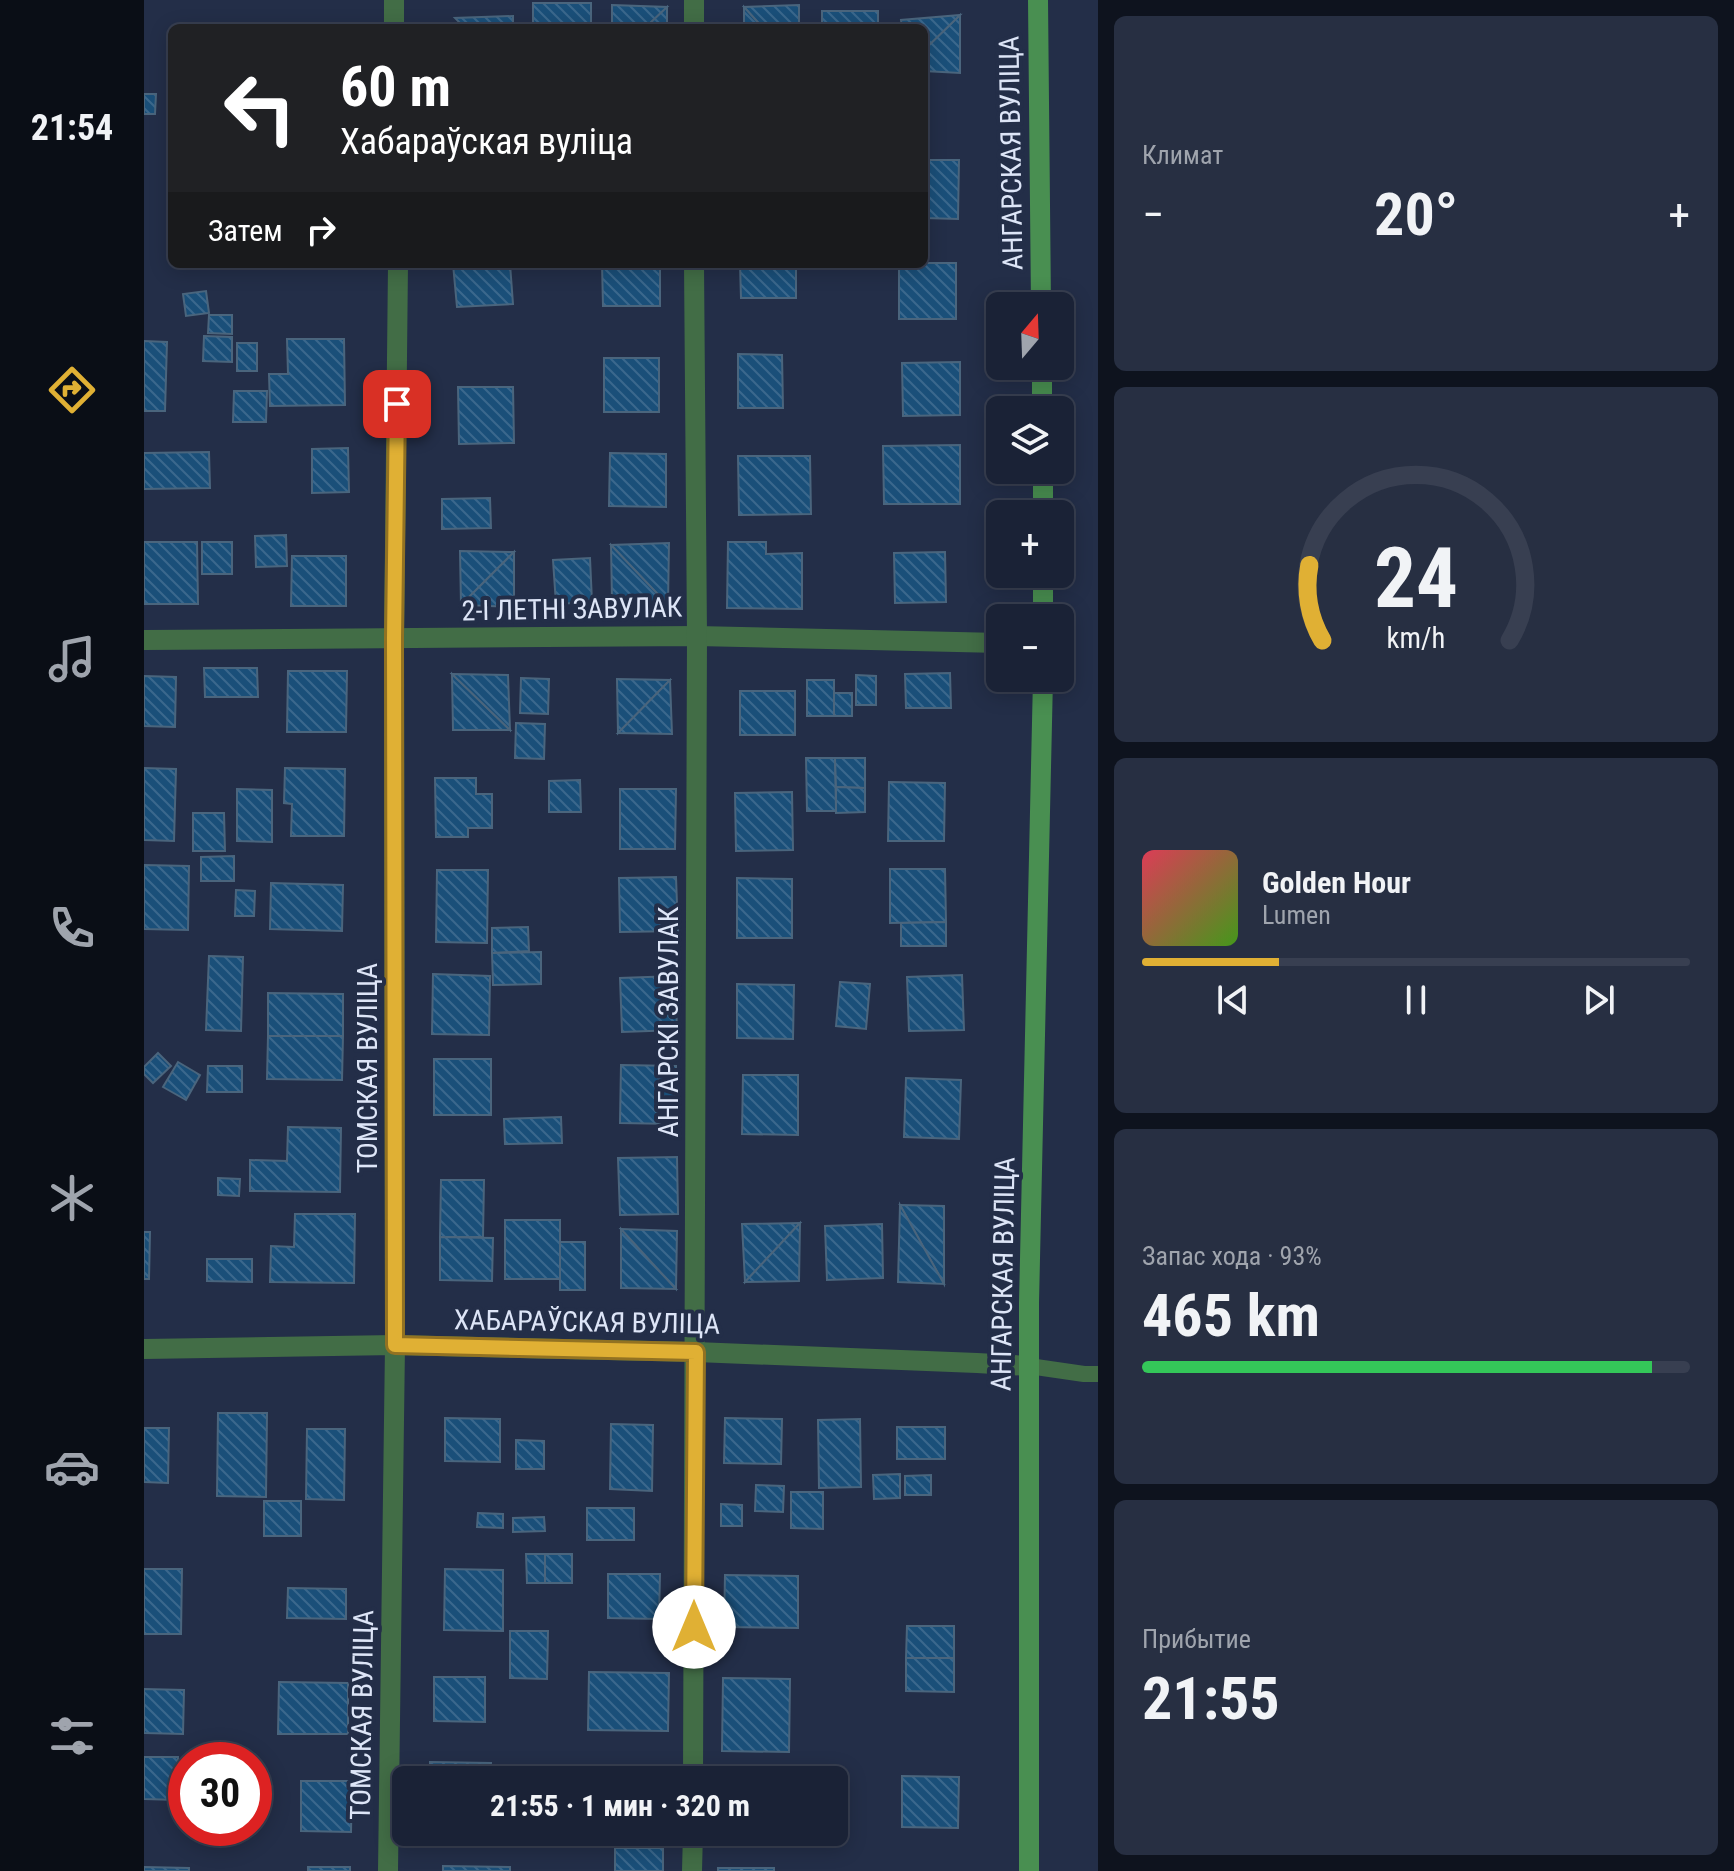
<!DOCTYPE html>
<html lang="ru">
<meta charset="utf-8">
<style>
:root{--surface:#1a2236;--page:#272f42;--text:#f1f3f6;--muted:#9fa4ad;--line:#383f51;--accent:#e0b034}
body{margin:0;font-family:"Roboto Condensed",sans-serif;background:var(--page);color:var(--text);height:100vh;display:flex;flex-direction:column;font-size:30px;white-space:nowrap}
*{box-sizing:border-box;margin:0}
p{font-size:26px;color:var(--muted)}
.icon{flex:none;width:44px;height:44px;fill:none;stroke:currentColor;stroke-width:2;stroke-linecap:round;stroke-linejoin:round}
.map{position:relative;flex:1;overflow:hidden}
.details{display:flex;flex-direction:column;gap:16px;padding:16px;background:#0e131e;width:636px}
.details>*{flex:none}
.top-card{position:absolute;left:24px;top:24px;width:760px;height:244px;border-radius:12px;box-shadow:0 4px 20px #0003,0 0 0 2px var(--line);background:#202124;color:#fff;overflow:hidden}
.needle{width:52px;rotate:19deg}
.tools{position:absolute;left:842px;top:292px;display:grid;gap:16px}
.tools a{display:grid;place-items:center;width:88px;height:88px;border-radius:12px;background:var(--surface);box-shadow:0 4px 20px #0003,0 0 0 2px var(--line);font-size:40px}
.speed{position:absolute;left:24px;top:1742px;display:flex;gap:16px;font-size:40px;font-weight:700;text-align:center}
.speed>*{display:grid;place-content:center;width:104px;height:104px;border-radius:50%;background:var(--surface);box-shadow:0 4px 20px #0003,0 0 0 2px var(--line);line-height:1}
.speed .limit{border:12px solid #d22;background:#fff;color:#111}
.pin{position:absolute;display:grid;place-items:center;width:68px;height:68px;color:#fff;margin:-34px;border-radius:16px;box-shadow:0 4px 12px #0006}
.me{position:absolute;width:88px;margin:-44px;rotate:0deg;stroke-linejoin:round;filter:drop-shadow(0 0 6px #0008)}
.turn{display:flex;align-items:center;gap:28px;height:168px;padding:0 40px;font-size:36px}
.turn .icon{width:104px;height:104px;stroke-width:2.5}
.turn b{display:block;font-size:56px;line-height:68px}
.then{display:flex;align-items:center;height:76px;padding:0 40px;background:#0003;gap:16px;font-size:30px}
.big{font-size:60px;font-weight:700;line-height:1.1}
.details .widget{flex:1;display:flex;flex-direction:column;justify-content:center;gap:12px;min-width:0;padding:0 28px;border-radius:12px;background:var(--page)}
.details .dial{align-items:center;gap:0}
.dial svg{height:208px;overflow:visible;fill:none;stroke:var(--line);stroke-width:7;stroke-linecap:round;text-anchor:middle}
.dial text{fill:var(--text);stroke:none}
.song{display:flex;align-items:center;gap:24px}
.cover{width:96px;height:96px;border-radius:12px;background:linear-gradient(135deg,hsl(350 70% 55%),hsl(100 70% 35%))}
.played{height:8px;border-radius:4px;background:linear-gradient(90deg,var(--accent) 25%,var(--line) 25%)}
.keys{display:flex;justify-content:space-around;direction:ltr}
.heat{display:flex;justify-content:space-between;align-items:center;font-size:44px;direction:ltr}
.charge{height:12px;border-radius:6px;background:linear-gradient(90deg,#34c759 93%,var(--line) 0)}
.trip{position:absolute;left:248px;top:1766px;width:456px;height:80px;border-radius:12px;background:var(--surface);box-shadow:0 4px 20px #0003,0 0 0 2px var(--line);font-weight:700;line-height:80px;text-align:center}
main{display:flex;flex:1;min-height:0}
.tab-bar{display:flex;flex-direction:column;width:144px;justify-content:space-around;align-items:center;background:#0a0e16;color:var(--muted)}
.tab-bar .icon{width:56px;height:56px}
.tab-bar .on{color:var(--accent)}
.tab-bar b{font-size:36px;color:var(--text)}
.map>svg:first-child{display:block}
.building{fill:url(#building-back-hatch);stroke:#4a657d;stroke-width:2}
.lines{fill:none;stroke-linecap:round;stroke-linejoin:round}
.lane{stroke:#426d46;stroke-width:16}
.street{stroke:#426d46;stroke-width:20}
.secondary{stroke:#498f51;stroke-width:20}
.route-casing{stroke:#927222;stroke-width:20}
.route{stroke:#e0b034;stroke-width:14}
.labels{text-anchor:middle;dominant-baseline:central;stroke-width:8;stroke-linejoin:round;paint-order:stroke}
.street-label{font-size:28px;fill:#dde5f7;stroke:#232e48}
</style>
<main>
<nav class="tab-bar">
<b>21:54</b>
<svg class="icon on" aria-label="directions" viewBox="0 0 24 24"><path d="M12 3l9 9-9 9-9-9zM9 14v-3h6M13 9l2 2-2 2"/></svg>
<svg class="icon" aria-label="music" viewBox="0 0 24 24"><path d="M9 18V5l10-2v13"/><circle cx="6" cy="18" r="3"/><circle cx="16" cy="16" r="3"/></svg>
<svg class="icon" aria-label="phone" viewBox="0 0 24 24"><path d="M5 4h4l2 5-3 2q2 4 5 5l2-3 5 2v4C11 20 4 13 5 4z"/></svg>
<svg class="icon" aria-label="climate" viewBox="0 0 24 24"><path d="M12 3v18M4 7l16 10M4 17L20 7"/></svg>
<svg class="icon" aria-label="car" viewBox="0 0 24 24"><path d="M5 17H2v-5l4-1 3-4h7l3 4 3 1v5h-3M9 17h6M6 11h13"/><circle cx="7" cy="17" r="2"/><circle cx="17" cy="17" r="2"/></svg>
<svg class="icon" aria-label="filters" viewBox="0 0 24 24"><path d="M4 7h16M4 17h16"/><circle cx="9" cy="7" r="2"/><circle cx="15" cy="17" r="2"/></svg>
</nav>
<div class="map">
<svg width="954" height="1871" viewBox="0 0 954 1871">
<defs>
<pattern id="building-back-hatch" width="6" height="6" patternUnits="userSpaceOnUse" patternTransform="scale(2)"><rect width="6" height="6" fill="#1a4f79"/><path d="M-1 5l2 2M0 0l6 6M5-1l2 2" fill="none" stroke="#3b688d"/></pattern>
</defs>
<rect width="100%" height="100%" fill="#232e48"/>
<g class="building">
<rect x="389" y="3" width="58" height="25"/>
<path d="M468,5L523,7L501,28H468Z"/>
<path d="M655,5V28H619L600,7Z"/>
<path d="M523,7V28H501Z"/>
<path d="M600,7L619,28H600Z"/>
<rect x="678" y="11" width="56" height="17"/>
<path d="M816,15V73L780,71V50Z"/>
<path d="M816,15L780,50V28H758L757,20Z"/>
<path d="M369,16V28H321L311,18Z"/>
<path d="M0,94H12L11,114H0Z"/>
<path d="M780,160H815L814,219L780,218Z"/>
<path d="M780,263H812V319H755V264H780Z"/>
<path d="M309,264H366L369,304L313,307Z"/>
<path d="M458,264H516V306H459Z"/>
<path d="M596,264H652V298H597Z"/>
<path d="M62,291L65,313L42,316L39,294Z"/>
<path d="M65,315H88V334L64,333Z"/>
<path d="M60,336L88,337V362L59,361Z"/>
<path d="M143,339H200L201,405L126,406L125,374H144Z"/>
<path d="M0,341L23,342L21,411H0Z"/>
<rect x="93" y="343" width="20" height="28"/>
<path d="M594,354L638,355L639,408H594Z"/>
<rect x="460" y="358" width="55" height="54"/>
<path d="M816,362V415L759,416L758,363Z"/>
<path d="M314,387H369L370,443L315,444Z"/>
<path d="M90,391H123L122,422H89Z"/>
<path d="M816,445V504H740L739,446Z"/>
<path d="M204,448L205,492L168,493V449Z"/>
<path d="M65,452L66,488L0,489V453Z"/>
<path d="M466,453L522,454V507L465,506Z"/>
<path d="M594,456H666L667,514L595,515Z"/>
<path d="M346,498L347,528L298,529V499Z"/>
<path d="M142,535L143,566L112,567L111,536Z"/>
<path d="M0,542H53L54,604H0Z"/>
<rect x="58" y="542" width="30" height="32"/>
<path d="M584,542H622V554L658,553V609L583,608Z"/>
<path d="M525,543L524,605L467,545Z"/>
<path d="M467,545L524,605L468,601Z"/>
<path d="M316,551L370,552L317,605Z"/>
<path d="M370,552V607L317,605Z"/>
<path d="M801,552L802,602L751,603L750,553Z"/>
<path d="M148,556H202V606H147Z"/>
<path d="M446,558L448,602L412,604L409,560Z"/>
<path d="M60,668H113L114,697H61Z"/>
<path d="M144,671H203L202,732H143Z"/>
<path d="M806,673L807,708H762L761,674Z"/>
<path d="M308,674L366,730H309Z"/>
<path d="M308,674L364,675L366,730Z"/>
<path d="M712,675L732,676V705H712Z"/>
<path d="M0,676L32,677L31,727L0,726Z"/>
<path d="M377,678L405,679L404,714L376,713Z"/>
<path d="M473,679L526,680L474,733Z"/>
<path d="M526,680L528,734L474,733Z"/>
<rect x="663" y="680" width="27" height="36"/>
<rect x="596" y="691" width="55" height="44"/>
<rect x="690" y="693" width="18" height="23"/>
<path d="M372,723L401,724L400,759L371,758Z"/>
<path d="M662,758H691L692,811H663Z"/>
<path d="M691,758H721V788L692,787Z"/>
<path d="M0,768L32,769L30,841L0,840Z"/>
<path d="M141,768L201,769L200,836H147L148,804L140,803Z"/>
<path d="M291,778H332V794H348V828H324V837H292Z"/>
<path d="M436,780L437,812H405V781Z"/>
<path d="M745,782L801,783L800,841H744Z"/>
<path d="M692,787L721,788V812L692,813Z"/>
<path d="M93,789L128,790V842L93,841Z"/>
<path d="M476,789H532L531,849H476Z"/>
<path d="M648,792L649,850L592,851L591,793Z"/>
<path d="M49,813H80L81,851H49Z"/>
<path d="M90,856V881H57V857Z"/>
<path d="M0,865L45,866L44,930L0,929Z"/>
<path d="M746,869H801L802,922L746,923Z"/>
<path d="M293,870H344L343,943L292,942Z"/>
<path d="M532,877L534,931L476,932L475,878Z"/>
<path d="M593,878L648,879V938H593Z"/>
<path d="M127,883L199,885L198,931L126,929Z"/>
<path d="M92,890L111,891L110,916H91Z"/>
<path d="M802,922V946H757V923Z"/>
<path d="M384,927L385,951L348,953V928Z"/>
<path d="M397,952V984L349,985L348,953Z"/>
<path d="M65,956L99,957L97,1031L62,1030Z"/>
<path d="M289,974L346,976L345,1035L288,1034Z"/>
<path d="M818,975L820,1030L765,1031L763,977Z"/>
<path d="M531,976L533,1030L478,1032L476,978Z"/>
<path d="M696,982L726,984L722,1029L692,1026Z"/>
<path d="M593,984L650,985L649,1039L593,1038Z"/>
<path d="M124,993L199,994V1036H124Z"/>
<path d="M124,1036H199L198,1080L123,1079Z"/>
<path d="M14,1053L27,1066L9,1083L0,1074V1067Z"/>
<rect x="290" y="1059" width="57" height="56"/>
<path d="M34,1062L56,1075L42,1100L19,1087Z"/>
<path d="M477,1065L532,1066L531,1124L476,1123Z"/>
<path d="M64,1066H98V1092H63Z"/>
<path d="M599,1075H654V1135L598,1134Z"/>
<path d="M762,1078L817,1080L815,1139L760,1137Z"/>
<path d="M417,1117L418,1143L361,1144L360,1119Z"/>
<path d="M144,1127L197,1128L196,1192L106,1191V1160L143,1161Z"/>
<path d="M533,1157L534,1214L476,1215L474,1158Z"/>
<path d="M74,1178L96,1179L95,1196L74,1195Z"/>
<path d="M297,1180H340L339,1237H296Z"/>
<path d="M756,1205L800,1206V1284Z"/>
<path d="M756,1205L800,1284L754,1282Z"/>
<path d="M151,1214H211L210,1283L126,1282L127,1246L150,1247Z"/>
<rect x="361" y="1220" width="55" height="59"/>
<path d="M656,1223L601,1282L598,1224Z"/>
<path d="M656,1223L655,1281L601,1282Z"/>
<path d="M738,1224L739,1278L683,1280L681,1226Z"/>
<path d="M477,1229L532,1289L477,1288Z"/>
<path d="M477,1229L533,1231L532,1289Z"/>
<path d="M0,1232H6L5,1279H0Z"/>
<path d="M296,1237L349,1238L348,1281L296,1280Z"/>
<rect x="416" y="1242" width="25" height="48"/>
<path d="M63,1259H108V1282L63,1281Z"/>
<path d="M74,1413H123L122,1497L73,1496Z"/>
<path d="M301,1418L356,1419V1462L301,1461Z"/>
<path d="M581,1418L638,1419L637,1464L580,1463Z"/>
<path d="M716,1419L717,1487L675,1488L674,1420Z"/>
<path d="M467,1424L509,1425L508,1491L466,1489Z"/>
<rect x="753" y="1427" width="48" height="32"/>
<path d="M0,1428H25L24,1483L0,1482Z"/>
<path d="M163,1429H201L200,1500L162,1499Z"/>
<path d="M372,1440L400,1441V1469H372Z"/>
<path d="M756,1474V1498L730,1499L729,1475Z"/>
<path d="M787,1475V1495H761V1476Z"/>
<path d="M612,1485L640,1486L639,1512L611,1511Z"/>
<path d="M647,1492H679V1529L647,1528Z"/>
<rect x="120" y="1501" width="37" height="35"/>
<path d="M577,1504L598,1505V1526H577Z"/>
<rect x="443" y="1508" width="47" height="32"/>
<path d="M334,1513L359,1514V1528L333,1527Z"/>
<path d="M400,1517L401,1531L369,1532V1518Z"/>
<path d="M382,1554H401V1583H383Z"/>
<rect x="401" y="1554" width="27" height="29"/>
<path d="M0,1569H38L37,1634H0Z"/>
<path d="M301,1569L359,1570V1631L300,1630Z"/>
<path d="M464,1574H516L515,1619L464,1618Z"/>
<path d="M581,1575L654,1576V1628L580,1627Z"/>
<path d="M144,1588L202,1589V1619L143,1618Z"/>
<path d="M763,1626H810V1658H762Z"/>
<path d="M366,1631H404L403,1679L366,1678Z"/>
<path d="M762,1658H810V1692L762,1691Z"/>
<path d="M445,1672L525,1673L524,1731L444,1730Z"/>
<path d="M290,1677H341V1722L290,1721Z"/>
<path d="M579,1678L646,1679L645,1752L578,1751Z"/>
<path d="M135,1682L204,1683V1734H134Z"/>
<path d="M0,1689L40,1690L39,1734L0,1733Z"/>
<path d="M0,1757H34L33,1800L0,1799Z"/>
<path d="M286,1762L347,1763L346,1780H286Z"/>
<path d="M467,1771H522L521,1780H467Z"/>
<path d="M580,1772L648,1773V1780H580Z"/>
<path d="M758,1776L815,1777L814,1828L758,1827Z"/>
<path d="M157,1781H208L207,1832L157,1831Z"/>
<rect x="471" y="1848" width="48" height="23"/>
<path d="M299,1866L366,1867V1871H299Z"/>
<path d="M0,1867L45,1868V1871H0Z"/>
<rect x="164" y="1867" width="42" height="4"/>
<rect x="574" y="1868" width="56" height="3"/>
</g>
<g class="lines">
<path class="lane" d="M885,1366L940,1374H954"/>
<g class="street">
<path d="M250,0V28"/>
<path d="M550,28V0"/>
<path d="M0,640L553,636L856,643"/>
<path d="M0,1349L251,1345L552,1352L833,1363L885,1366"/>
<path d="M549,1780L553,636L550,264"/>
<path d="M244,1871L251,1345L250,638L254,264"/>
<path d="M548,1871L549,1832"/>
</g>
<g class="secondary">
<path d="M894,0L897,306"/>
<path d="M898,366V410"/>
<path d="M899,470V514"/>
<path d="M899,574V618"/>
<path d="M885,1871V1303L899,678"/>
</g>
</g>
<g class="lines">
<defs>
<path id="route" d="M253,404L250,638L251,1345L552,1352L550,1627"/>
</defs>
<use href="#route" class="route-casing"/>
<use href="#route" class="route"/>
</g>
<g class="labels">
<g class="street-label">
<text transform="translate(867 153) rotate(-91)">АНГАРСКАЯ ВУЛІЦА</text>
<text transform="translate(428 609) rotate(-1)">2-І ЛЕТНІ ЗАВУЛАК</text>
<text transform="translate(524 1022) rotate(-90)">АНГАРСКІ ЗАВУЛАК</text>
<text transform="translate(223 1068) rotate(-90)">ТОМСКАЯ ВУЛІЦА</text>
<text transform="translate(859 1274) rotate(-89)">АНГАРСКАЯ ВУЛІЦА</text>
<text transform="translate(443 1322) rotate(1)">ХАБАРАЎСКАЯ ВУЛІЦА</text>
<text transform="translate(218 1715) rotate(-89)">ТОМСКАЯ ВУЛІЦА</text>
</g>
</g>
</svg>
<div class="tools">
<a><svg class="needle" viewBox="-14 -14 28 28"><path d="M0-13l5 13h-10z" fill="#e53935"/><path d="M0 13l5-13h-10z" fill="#9fa4ad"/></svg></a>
<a><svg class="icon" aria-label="layers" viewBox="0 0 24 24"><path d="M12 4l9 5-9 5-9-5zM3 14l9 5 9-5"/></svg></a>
<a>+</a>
<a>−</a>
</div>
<div class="speed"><div class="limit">30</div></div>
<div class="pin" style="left:253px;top:404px;background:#d93025"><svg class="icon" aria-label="arrive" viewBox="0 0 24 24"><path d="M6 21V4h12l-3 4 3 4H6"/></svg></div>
<svg class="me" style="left:550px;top:1627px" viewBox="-20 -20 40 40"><circle r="19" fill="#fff"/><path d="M0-13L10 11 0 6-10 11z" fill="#e0b034"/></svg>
<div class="trip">21:55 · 1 мин · 320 m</div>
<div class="top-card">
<div class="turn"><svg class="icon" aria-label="left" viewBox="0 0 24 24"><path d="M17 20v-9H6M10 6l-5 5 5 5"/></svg><div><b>60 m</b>Хабараўская вуліца</div></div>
<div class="then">Затем<svg class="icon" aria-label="right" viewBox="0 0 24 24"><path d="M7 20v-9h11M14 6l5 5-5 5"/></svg></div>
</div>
</div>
<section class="details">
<div class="widget"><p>Климат</p>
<div class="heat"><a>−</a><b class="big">20°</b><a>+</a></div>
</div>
<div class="widget dial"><svg viewBox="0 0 100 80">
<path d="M14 69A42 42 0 1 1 86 69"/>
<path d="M14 69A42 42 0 0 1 9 40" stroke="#e0b034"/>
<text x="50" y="56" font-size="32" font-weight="700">24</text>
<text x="50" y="72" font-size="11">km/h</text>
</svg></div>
<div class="widget">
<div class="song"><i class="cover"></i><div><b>Golden Hour</b><p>Lumen</p></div></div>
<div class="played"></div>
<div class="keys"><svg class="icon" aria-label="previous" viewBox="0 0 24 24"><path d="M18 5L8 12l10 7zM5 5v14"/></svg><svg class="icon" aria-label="pause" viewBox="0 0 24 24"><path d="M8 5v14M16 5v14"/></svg><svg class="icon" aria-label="next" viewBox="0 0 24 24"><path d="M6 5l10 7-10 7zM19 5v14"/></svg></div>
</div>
<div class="widget"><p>Запас хода · 93%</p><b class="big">465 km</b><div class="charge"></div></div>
<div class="widget"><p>Прибытие</p><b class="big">21:55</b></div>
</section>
</main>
